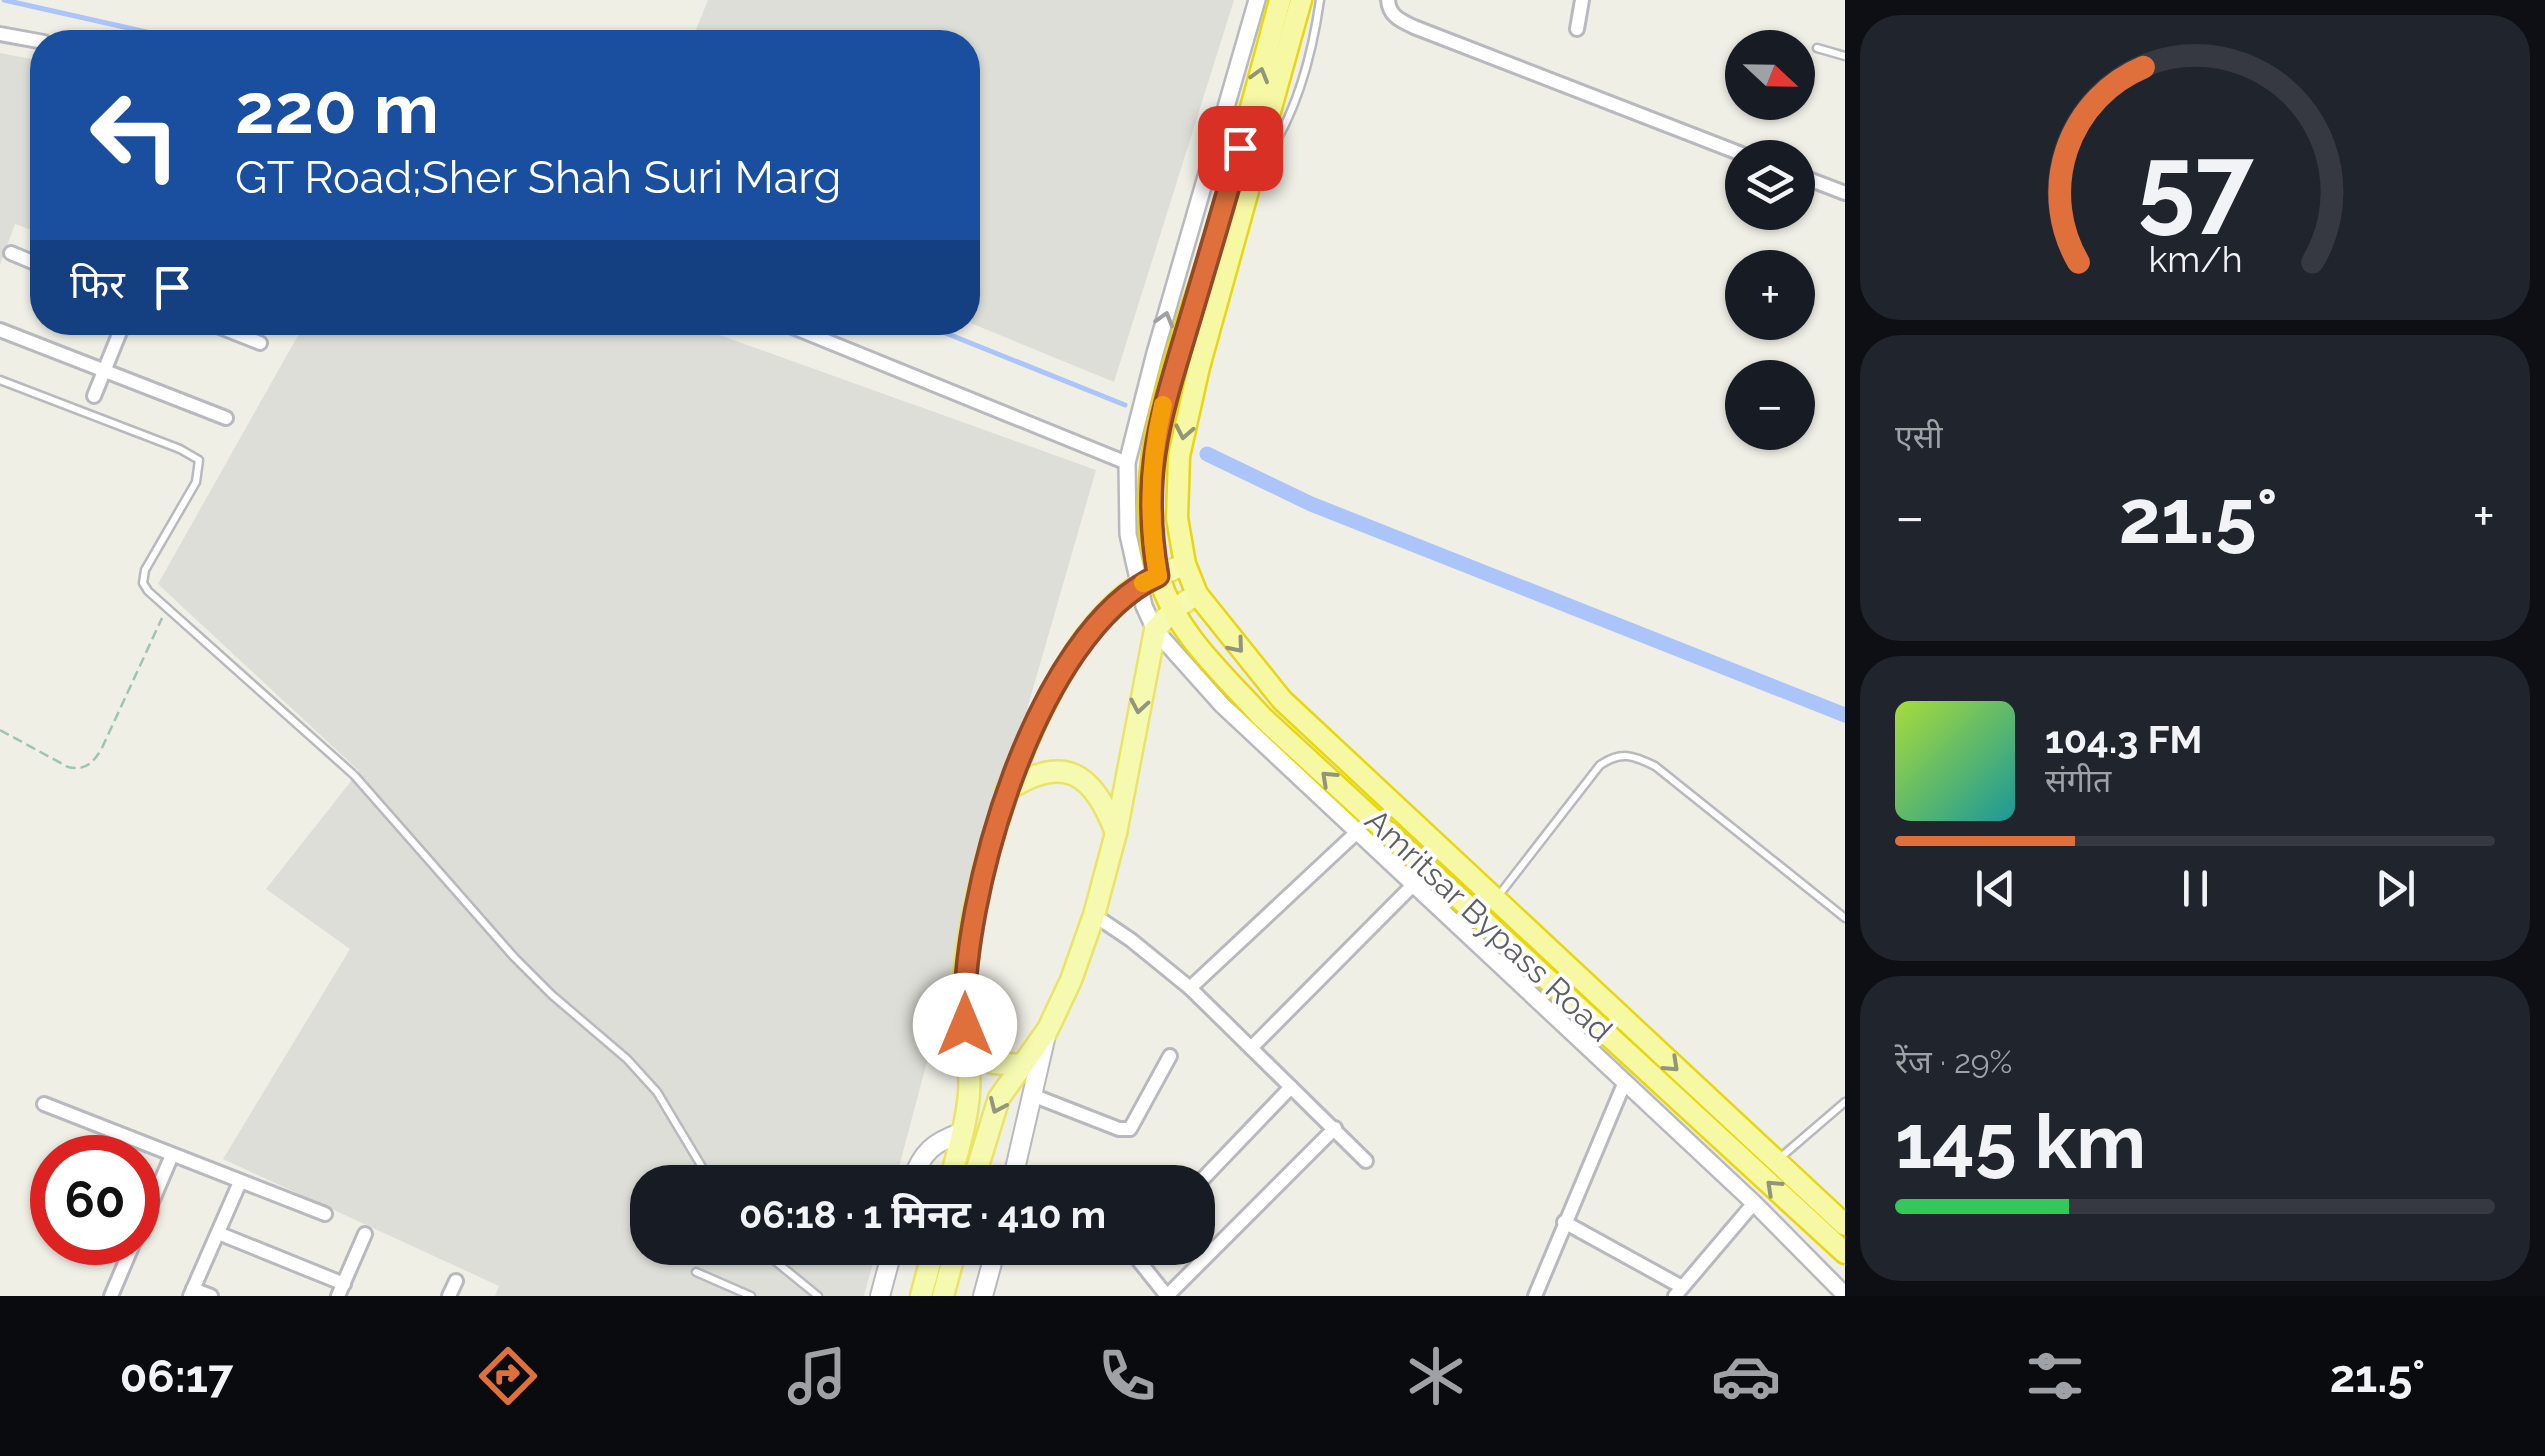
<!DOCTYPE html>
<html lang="hi">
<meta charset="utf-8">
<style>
:root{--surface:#171b24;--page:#20242c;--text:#f1f3f6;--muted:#9ea1a6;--line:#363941;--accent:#df703c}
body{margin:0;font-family:Raleway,"Noto Sans Devanagari",sans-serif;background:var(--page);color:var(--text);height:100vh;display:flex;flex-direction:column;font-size:38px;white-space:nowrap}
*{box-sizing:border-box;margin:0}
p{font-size:32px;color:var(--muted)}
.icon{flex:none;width:55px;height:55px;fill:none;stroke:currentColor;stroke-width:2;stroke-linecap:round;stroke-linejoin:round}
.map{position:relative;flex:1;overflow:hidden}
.sheet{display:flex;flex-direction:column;gap:15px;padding:15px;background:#0d0f14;width:700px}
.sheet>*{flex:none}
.banner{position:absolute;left:30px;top:30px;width:950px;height:305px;border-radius:40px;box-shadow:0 2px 8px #0004;background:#1a4fa0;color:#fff;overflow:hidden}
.needle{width:65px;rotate:112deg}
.fabs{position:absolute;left:1725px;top:30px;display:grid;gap:20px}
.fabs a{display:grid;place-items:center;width:90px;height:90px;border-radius:50%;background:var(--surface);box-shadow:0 2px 8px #0004;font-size:50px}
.speed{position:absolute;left:30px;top:1135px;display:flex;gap:20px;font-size:50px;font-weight:700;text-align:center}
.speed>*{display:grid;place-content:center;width:130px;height:130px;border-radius:50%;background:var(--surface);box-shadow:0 2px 8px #0004;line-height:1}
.speed .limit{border:15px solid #d22;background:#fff;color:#111}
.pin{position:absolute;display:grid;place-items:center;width:85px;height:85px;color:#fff;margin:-42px;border-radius:20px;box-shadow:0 5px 15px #0006}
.me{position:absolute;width:110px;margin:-55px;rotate:0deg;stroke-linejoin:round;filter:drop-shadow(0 0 8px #0008)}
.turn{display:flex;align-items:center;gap:35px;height:210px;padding:0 40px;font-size:45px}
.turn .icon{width:130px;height:130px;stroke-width:2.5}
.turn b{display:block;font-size:70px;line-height:85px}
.then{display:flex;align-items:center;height:95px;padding:0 40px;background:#0003;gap:20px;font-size:38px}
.big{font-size:75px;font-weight:700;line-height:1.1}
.sheet .tile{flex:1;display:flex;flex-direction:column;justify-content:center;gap:15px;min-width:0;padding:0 35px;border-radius:40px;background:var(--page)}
.sheet .dial{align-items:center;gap:0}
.dial svg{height:260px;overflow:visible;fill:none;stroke:var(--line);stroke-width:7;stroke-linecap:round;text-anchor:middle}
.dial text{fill:var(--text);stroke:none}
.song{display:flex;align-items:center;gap:30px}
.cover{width:120px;height:120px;border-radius:15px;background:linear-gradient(135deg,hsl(80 70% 55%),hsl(180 70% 35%))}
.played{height:10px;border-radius:5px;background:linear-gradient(90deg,var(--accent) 30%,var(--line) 30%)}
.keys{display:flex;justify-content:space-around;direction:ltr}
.heat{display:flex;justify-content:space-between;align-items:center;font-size:55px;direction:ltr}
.charge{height:15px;border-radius:8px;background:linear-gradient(90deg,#34c759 29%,var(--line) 0)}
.trip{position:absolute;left:630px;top:1165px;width:585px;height:100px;border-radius:40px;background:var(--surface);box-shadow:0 2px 8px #0004;font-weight:700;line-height:100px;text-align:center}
.tab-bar{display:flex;height:160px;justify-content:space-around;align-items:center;background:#090b0e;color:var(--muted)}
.tab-bar .icon{width:70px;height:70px}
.tab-bar .current{color:var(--accent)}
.tab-bar b{font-size:45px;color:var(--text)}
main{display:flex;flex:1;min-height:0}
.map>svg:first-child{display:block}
.industrial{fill:#deded8}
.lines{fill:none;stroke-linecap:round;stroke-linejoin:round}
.stream{stroke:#abc5fa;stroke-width:5}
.canal{stroke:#abc5fa;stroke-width:15}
.service-casing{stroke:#b8b9bf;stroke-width:11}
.minor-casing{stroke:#b8b9bf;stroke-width:18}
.tertiary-casing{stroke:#b8b9bf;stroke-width:20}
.secondary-casing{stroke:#b8b9bf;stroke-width:22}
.primary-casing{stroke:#e9e465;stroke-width:25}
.trunk-casing{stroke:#e8d70e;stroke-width:25}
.path{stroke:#9ec5b3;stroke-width:2.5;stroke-dasharray:10 5;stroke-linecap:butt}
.service{stroke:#fff;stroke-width:6}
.minor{stroke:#fff;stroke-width:12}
.tertiary{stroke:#fff;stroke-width:15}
.secondary{stroke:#fff;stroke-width:18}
.primary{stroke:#f5fab0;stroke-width:20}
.trunk{stroke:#f6f8a3;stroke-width:20}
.oneway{stroke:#93957b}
.oneway2{stroke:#9e9fa3}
.oneway3{stroke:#939580}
.route-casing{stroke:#914927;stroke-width:25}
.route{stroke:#df703c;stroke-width:18}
.slow{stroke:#f59e0b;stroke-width:18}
.labels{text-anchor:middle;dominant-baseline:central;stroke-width:8;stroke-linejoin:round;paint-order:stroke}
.street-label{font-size:32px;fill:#5e5f66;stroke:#fff}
</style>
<main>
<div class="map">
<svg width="1845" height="1296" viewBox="0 0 1845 1296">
<rect width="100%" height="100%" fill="#efefe6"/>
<g class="industrial">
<path d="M708,0H1234L1114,382L968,322V42H691Z"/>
<path d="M0,53L42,61V234L15,224L0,265Z"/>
<path d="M305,323H686L1096,470L946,990L895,1182H648V1248H877L864,1296H495L499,1286L223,1159L350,949L266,889L359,771L158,584Z"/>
</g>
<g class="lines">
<g class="stream">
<path d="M4,0L191,42"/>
<path d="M918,322L1125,405"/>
</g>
<path class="canal" d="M1207,454L1311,504L1845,715"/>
<defs>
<g id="service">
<path d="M1817,48L1845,56"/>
<path d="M1263,162C1296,116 1312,56 1320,0"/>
<path d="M0,380L180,449L199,460L196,482L145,570L143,583L148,591L354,775L514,957L552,995L627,1059L657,1092L711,1182"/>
<path d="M1499,895L1600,765C1621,751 1633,755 1655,766L1845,918"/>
<path d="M1781,1157L1845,1102"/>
<path d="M759,1248L818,1296"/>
<path d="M696,1272L751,1296"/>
</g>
<g id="minor">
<path d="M1388,0C1389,16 1401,21 1414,27L1752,158"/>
<path d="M1577,29L1582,0"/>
<path d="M0,34L44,42"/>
<path d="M1798,175L1845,193"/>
<path d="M11,253L42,266"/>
<path d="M207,322L260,343"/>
<path d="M780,322L1127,463"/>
<path d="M0,330L226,418"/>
<path d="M94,396L124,322"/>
<path d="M1094,915L1131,940L1190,988L1366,1161"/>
<path d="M1190,988L1356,833"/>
<path d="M1251,1048L1412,886"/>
<path d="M1032,1095L1119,1129H1130L1170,1056"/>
<path d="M44,1104L325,1214"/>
<path d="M1198,1184L1291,1087"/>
<path d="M1564,1222L1682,1287"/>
<path d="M218,1233L344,1284"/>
<path d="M138,1235L172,1155"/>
<path d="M1138,1248L1139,1261L1167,1296L1335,1128"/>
<path d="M193,1289L211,1296"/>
<path d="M111,1296L134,1242"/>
<path d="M190,1296L240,1182"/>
<path d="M338,1296L365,1234"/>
<path d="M449,1296L456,1281"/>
<path d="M1535,1296L1624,1084"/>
<path d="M1675,1296L1754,1203"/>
</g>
<path id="tertiary" d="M1257,0L1155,353L1127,463L1128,534L1144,606L1155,630L1222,705L1754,1203L1845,1295"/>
<g id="secondary">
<path d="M912,1182C921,1152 934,1142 963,1132"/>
<path d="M1012,1182L1046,1035"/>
<path d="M880,1296L893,1248"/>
<path d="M983,1296L996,1248"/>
</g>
<g id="primary">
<path d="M1006,791C1064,753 1093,772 1116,833"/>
<path d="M969,1050L993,1063L1022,1065"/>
<path d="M950,1182C957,1153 967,1123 969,1093C972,1057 961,1021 963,986C971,874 1040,651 1136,587C1151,577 1169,572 1185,564"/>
<path d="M973,1182L999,1098L1048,1029L1071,980L1094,915L1116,833L1155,630L1173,610L1197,594"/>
<path d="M921,1296L934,1248"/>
<path d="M943,1296L956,1248"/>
</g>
<g id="trunk">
<path d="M1280,0C1259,81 1236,162 1213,243C1182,345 1126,470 1159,577C1176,633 1224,675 1262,717L1845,1253"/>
<path d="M1301,0L1199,367L1179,456L1177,518L1185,564L1197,594L1282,700L1845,1225"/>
</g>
</defs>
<use href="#service" class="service-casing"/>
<use href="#minor" class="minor-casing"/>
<use href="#tertiary" class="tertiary-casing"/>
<use href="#secondary" class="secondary-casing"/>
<use href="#primary" class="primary-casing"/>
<use href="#trunk" class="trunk-casing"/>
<path class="path" d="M0,730L68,767C85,771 92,764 101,750L162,618"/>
<use href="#service" class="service"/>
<use href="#minor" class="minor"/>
<use href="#tertiary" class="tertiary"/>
<use href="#secondary" class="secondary"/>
<use href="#primary" class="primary"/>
<use href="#trunk" class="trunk"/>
</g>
<defs><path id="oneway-chevron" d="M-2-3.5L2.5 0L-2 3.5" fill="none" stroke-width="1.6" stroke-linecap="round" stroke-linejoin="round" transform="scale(2.5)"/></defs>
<g class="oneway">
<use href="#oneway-chevron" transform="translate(1260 75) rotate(-74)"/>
<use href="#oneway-chevron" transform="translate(1184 432) rotate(101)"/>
<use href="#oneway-chevron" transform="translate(1237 646) rotate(50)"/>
<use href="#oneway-chevron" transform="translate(1328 778) rotate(-137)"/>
<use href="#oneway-chevron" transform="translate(1672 1065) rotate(43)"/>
<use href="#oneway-chevron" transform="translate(1773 1187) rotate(-137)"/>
</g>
<use class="oneway2" href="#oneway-chevron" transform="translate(1165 319) rotate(-74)"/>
<g class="oneway3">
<use href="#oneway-chevron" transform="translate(1139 706) rotate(100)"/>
<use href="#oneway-chevron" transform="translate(997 1106) rotate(114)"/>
</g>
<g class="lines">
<defs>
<path id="route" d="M965,1025C959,901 1036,631 1158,576C1140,473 1161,416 1190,319C1207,262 1224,205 1240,148"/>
</defs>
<use href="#route" class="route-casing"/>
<use href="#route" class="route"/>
<path class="slow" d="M1143,583L1158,576C1148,519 1149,463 1163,405"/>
</g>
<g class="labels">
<g class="street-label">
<text transform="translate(1489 925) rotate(43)">Amritsar Bypass Road</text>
</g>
</g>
</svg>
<div class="fabs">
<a><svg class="needle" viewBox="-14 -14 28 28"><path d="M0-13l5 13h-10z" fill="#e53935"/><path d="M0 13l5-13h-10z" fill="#9ea1a6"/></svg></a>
<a><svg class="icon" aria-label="layers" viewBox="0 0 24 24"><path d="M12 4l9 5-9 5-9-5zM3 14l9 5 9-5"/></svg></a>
<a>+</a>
<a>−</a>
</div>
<div class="speed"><div class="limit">60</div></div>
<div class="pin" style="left:1240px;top:148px;background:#d93025"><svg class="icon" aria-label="arrive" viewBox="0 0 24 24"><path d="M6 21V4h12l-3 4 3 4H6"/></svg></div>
<svg class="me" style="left:965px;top:1025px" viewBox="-20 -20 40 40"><circle r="19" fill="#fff"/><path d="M0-13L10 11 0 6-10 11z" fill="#df703c"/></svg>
<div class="trip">06:18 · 1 मिनट · 410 m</div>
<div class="banner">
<div class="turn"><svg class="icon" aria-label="left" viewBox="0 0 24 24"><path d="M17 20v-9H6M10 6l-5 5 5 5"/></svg><div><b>220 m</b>GT Road;Sher Shah Suri Marg</div></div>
<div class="then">फिर<svg class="icon" aria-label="arrive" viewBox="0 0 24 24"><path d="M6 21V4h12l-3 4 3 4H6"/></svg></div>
</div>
</div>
<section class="sheet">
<div class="tile dial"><svg viewBox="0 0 100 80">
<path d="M14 69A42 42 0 1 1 86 69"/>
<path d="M14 69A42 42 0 0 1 34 9" stroke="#df703c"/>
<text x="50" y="56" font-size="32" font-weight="700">57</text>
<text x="50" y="72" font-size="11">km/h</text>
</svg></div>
<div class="tile"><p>एसी</p>
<div class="heat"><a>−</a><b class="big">21.5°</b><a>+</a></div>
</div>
<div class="tile">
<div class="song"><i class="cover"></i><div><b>104.3 FM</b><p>संगीत</p></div></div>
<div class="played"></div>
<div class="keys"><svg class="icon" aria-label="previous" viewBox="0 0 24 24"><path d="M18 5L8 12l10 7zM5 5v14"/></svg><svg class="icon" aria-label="pause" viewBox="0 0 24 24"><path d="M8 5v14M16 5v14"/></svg><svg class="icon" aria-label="next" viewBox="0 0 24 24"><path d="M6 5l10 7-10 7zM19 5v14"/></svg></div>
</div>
<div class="tile"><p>रेंज · 29%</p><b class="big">145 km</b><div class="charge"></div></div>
</section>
</main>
<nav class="tab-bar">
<b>06:17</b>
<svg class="icon current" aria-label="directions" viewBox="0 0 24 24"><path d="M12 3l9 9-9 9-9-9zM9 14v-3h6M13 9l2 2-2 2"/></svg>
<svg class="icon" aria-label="music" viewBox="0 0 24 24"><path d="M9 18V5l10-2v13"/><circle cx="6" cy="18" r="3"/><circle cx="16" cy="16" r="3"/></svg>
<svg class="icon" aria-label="phone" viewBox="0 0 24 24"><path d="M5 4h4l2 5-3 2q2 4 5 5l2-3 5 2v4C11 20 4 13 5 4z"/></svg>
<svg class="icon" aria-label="climate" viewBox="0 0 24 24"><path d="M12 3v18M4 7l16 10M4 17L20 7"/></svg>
<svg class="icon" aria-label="car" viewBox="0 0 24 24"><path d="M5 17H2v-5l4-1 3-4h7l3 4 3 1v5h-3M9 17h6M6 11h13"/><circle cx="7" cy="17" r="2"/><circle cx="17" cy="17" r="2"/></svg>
<svg class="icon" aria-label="filters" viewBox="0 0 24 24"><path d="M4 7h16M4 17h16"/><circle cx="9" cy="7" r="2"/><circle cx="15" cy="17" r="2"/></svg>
<b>21.5°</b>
</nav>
